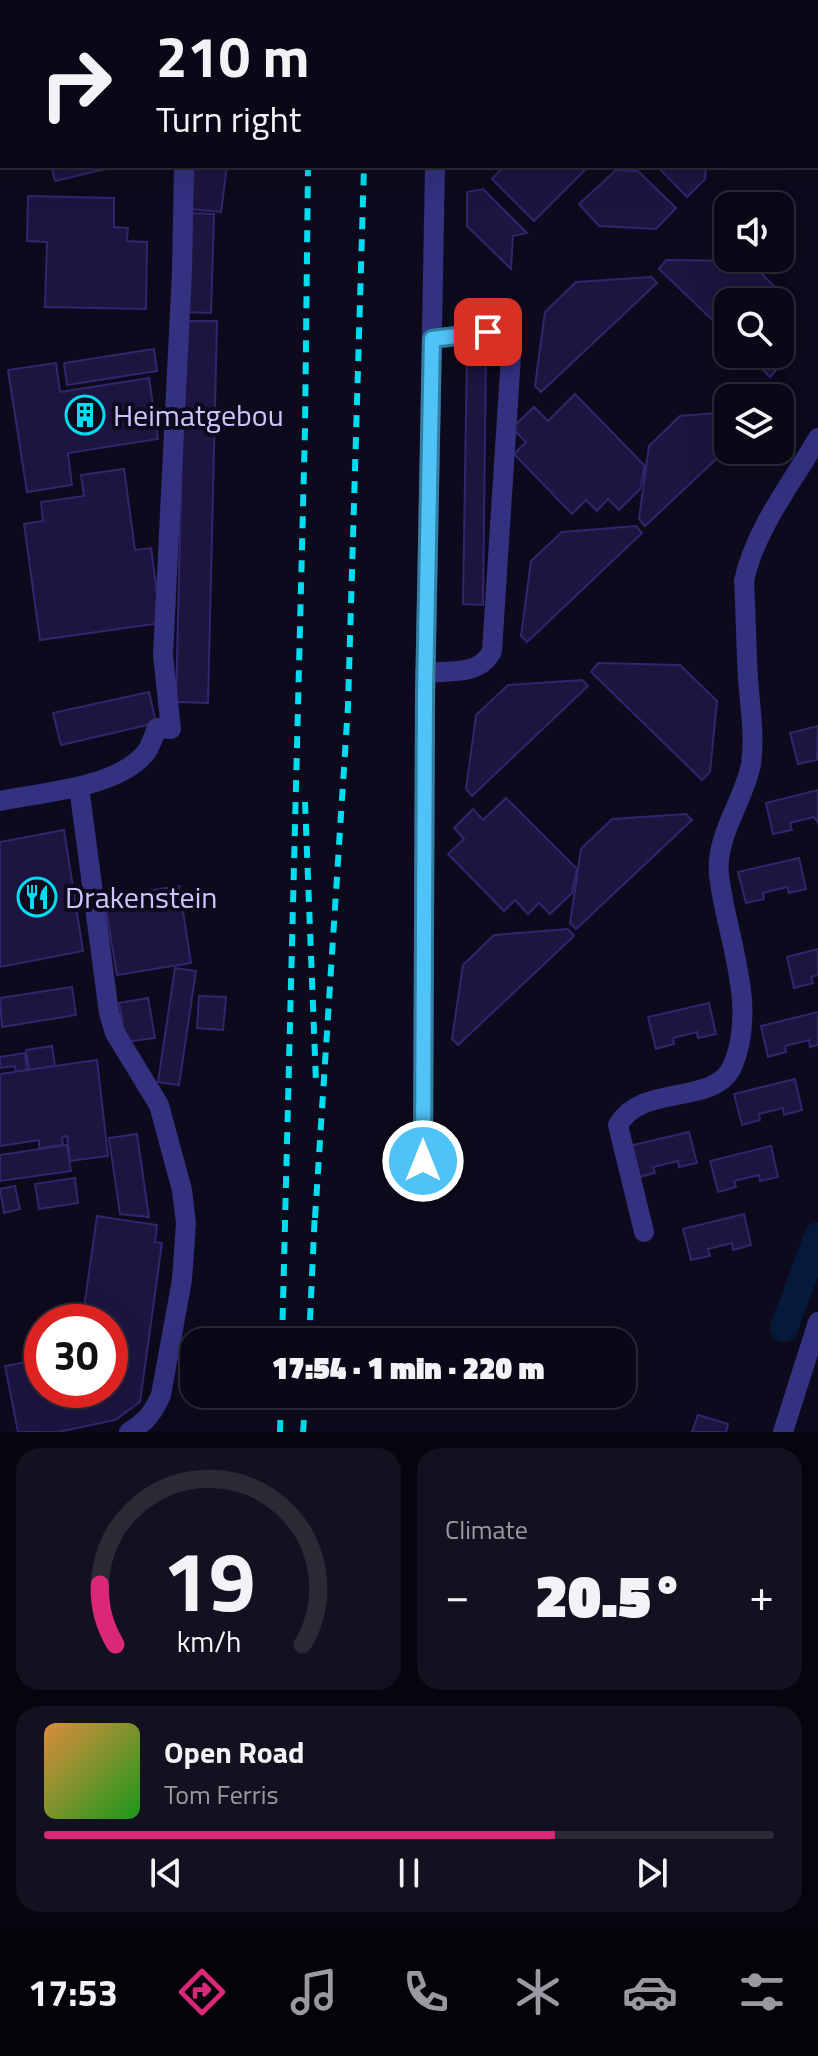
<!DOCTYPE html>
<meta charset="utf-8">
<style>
:root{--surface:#0a0816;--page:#13111f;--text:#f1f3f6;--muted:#999aa1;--line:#2a2935;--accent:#db2777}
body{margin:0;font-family:"Titillium Web",sans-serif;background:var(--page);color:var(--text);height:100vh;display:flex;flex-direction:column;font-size:30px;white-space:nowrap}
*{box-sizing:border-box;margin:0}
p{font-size:26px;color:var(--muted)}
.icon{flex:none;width:44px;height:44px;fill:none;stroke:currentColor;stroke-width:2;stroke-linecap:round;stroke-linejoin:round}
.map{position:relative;height:1432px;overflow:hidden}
.panel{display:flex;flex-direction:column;gap:16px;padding:16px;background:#06040c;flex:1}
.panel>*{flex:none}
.top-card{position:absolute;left:0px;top:0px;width:818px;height:168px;box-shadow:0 8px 32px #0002,0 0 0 2px var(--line);background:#0a0816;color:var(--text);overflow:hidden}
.tools{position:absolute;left:714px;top:192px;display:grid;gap:16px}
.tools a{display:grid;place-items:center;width:80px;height:80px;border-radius:16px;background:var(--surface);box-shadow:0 8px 32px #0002,0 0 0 2px var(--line);font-size:40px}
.speed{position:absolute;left:24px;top:1304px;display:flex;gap:16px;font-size:40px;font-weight:700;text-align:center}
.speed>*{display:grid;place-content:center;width:104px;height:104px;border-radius:50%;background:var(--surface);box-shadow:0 8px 32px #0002,0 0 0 2px var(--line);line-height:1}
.speed .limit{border:12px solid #d22;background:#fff;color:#111}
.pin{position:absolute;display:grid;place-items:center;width:68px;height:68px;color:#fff;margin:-34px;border-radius:16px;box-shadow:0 4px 12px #0006}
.me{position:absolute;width:88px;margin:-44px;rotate:0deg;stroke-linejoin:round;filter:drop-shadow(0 0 6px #0008)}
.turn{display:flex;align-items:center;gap:28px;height:168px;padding:0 24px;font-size:36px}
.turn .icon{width:104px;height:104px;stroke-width:2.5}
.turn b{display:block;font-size:56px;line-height:68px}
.big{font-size:60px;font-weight:800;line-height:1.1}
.panel .card{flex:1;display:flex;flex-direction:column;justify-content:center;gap:12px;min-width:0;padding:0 28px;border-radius:24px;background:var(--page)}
.panel .dial{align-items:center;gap:0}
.dial svg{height:208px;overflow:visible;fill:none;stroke:var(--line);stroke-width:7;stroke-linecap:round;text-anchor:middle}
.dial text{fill:var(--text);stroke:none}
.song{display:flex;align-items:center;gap:24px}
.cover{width:96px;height:96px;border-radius:12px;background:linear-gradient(135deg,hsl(30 70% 55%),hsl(120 70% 35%))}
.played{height:8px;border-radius:4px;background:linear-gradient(90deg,var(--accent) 70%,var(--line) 70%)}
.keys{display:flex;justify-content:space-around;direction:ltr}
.heat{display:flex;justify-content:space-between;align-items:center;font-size:44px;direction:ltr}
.panel .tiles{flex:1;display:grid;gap:16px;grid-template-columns:1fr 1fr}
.card:last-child{grid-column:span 2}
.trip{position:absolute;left:180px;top:1328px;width:456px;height:80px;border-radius:24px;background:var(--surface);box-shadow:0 8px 32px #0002,0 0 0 2px var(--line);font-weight:800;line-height:80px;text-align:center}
.tabs{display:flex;height:128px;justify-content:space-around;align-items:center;background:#040309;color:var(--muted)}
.tabs .icon{width:56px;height:56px}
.tabs .current{color:var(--accent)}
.tabs b{font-size:36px;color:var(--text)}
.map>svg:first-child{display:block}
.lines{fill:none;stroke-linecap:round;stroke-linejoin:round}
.canal{stroke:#051a3b;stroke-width:28}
.building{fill:#1d1540;stroke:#32256d;stroke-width:2}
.minor{stroke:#333180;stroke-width:20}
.rail{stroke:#00ddf1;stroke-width:6;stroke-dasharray:12 10;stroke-linecap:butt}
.route-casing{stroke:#337fa1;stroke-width:20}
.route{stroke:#4fc3f7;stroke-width:14}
.labels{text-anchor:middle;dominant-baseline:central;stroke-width:8;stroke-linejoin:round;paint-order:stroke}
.poi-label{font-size:30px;fill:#ccc6ff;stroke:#0d0a1d;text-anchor:start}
</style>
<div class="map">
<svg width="818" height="1432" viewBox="0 0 818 1432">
<rect width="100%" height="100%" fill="#0d0a1d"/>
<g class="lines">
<path class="canal" d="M784,1328L818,1236"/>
</g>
<g class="building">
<rect x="37" y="0" width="150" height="2"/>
<path d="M51,166H118L55,181Z"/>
<path d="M194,166H227L221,212L189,209Z"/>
<path d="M504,166H589L534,221L492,179Z"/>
<path d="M657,166H706L705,179L687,197Z"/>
<path d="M616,170L638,171L676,208L656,229L599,226L579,204Z"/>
<path d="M483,189L527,233L513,236L511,269L467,226V192Z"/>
<path d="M28,196L114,198V227L128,228L127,241L147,242L146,309L45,307L47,242L27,241Z"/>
<path d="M189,213L214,214L211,313L186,312Z"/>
<path d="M666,260L749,261L786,298L780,351V302H728V335L659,269Z"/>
<path d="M651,277L657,283L541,392L535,386L545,312L576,282Z"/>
<path d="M185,321H217L208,703L176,702Z"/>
<path d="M154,349L157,371L67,385L64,363Z"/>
<path d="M467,350H486L483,605L463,604Z"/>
<path d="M747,354H780L778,368L770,377Z"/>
<path d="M56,363L60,392L149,378L158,439L68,453L72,485L27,492L8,370Z"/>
<path d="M575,394L645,466L640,489L619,510L608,499L597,511L586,500L572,514L514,454L526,442L512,428L534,407L548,421Z"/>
<path d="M728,412V448L645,526L639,519L649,446L680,416Z"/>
<path d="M124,469L135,550L151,548L161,623L40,640L24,524L43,521L41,502L84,496L81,475Z"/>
<path d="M636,526L642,533L527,642L521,636L531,561L562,532Z"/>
<path d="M598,663L680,665L717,701L710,772L702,780L591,672Z"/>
<path d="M582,680L588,686L472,796L466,789L476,715L508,685Z"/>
<path d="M149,692L156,723L61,745L53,713Z"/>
<path d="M818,726L817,760L798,764L790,733Z"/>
<path d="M818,790V823L814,817L790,823L792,830L773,834L766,803Z"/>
<path d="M506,798L577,869L572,893L550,914L539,903L528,914L515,900L504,911L448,854L464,839L454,828L473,809L483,820Z"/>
<path d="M686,814L692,820L576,929L570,923L581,849L612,819Z"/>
<path d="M64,830L83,951L0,967V842Z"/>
<path d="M799,858L806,889L789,893L787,887L763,893L764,899L746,903L738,872Z"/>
<path d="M179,886L191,963L117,975L104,898Z"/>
<path d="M568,929L574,936L458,1045L452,1039L463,965L494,935Z"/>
<path d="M818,949V975L811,977L813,983L794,988L787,957Z"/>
<path d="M175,968L196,971L179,1085L158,1082Z"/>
<path d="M72,987L76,1015L2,1027L0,998Z"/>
<path d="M199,996L226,997L223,1030L197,1028Z"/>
<path d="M148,998L155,1038L126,1042L119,1003Z"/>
<path d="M709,1003L716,1034L698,1038L697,1032L673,1038L674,1044L656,1049L648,1017Z"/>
<path d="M818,1012V1045L810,1047L809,1040L785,1046L786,1052L768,1057L761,1026Z"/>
<path d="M52,1046L55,1066L29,1070L26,1050Z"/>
<path d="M25,1053L27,1070L16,1072L15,1066L0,1068V1057Z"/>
<path d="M97,1060L108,1156L70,1161L67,1136L62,1137L63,1145L39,1148V1140L0,1146V1074Z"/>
<path d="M795,1079L802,1110L784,1115L783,1108L759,1114L760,1120L742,1125L734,1094Z"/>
<path d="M689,1132L697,1163L679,1167L678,1161L653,1167L655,1173L636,1178L629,1146Z"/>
<path d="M137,1134L149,1217L120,1214L109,1138Z"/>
<path d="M67,1145L71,1171L0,1181V1155Z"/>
<path d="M771,1146L778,1177L760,1181L759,1175L734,1181L736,1187L718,1192L710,1161Z"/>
<path d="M75,1178L78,1203L39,1209L35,1184Z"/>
<path d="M15,1186L20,1209L4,1213L0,1189Z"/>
<path d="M744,1214L751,1245L733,1250L732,1243L708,1249L710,1256L691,1260L683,1229Z"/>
<path d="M97,1216L157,1225L155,1242L162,1243L140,1402L115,1420L58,1432H18L5,1366L42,1359V1390H110V1322H82Z"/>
<path d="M698,1415L728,1424L726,1432H692Z"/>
</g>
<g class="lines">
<g class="minor">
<path d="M194,2V0"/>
<path d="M261,2V0"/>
<path d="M438,2V0"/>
<path d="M425,673C450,670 480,676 492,651L511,355L505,343L488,332L432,339"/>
<path d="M79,787L109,1013L115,1033L159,1105L182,1190L186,1223L182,1280L161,1395C153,1413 146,1422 129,1432"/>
<path d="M0,801C41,792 120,788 147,751C151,745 154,735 157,728L171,729L163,655L182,271L184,166"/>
<path d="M423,1161L425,712L435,166"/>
<path d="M644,1232L618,1125C642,1083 714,1106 732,1067C759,1007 726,936 719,875C715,836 744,801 751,764C755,737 750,706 748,679C746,646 746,614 744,581C755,529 792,483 818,438"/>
<path d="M783,1432L818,1322"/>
</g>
<g class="rail">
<path d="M312,2V0"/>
<path d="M368,2V0"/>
<path d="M305,802L316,1082"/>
<path d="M315,1218L348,706L364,166"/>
<path d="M282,1342L305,428L308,166"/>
<path d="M309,1342L315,1210"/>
<path d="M280,1432L281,1394"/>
<path d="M303,1432L306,1394"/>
</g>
</g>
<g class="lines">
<defs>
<path id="route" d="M423,1161L425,693L432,339L488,332"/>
</defs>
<use href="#route" class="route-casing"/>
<use href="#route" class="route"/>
</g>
<defs>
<symbol id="building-ring" viewBox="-11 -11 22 22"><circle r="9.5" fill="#0d0a1d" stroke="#00ddf1" stroke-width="1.5"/><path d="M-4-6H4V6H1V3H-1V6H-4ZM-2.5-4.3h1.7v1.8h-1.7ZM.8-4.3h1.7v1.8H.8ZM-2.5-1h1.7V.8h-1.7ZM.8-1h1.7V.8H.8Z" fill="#00ddf1"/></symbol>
<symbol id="restaurant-ring" viewBox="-11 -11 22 22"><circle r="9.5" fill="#0d0a1d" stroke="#00ddf1" stroke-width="1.5"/><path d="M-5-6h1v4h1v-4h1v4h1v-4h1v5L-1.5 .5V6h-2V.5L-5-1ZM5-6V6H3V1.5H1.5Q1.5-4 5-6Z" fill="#00ddf1"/></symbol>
</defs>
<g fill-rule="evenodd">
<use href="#building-ring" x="63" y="393" width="44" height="44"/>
<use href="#restaurant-ring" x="15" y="875" width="44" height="44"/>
</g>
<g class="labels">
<g class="poi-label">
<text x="113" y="415">Heimatgebou</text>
<text x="65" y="897">Drakenstein</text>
</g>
</g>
</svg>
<div class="tools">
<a><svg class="icon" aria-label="sound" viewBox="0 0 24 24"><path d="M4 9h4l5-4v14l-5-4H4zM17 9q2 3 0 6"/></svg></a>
<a><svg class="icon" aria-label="search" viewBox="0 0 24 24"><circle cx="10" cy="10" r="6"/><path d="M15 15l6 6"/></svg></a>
<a><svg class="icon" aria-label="layers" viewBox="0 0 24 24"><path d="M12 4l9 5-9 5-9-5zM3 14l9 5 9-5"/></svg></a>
</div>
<div class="speed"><div class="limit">30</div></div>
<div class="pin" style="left:488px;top:332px;background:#d93025"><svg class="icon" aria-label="arrive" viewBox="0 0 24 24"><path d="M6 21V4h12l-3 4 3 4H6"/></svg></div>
<svg class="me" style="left:423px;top:1161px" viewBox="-20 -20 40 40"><circle r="17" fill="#4fc3f7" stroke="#fff" stroke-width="3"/><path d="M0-11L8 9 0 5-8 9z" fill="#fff"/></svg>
<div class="trip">17:54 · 1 min · 220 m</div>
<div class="top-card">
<div class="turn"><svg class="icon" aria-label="right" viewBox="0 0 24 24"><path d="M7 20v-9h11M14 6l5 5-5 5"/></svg><div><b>210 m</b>Turn right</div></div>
</div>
</div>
<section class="panel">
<div class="tiles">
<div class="card dial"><svg viewBox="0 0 100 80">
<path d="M14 69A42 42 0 1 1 86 69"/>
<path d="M14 69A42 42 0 0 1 8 46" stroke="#db2777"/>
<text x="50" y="56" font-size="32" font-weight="700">19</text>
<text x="50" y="72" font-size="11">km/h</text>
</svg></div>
<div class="card"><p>Climate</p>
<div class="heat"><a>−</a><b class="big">20.5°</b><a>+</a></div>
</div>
<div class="card">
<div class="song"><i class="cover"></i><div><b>Open Road</b><p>Tom Ferris</p></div></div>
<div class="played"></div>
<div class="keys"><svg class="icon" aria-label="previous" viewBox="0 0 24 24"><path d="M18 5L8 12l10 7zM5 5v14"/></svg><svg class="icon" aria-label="pause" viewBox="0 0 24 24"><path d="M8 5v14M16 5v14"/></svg><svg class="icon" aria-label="next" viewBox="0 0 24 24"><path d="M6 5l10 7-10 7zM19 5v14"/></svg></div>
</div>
</div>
</section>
<nav class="tabs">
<b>17:53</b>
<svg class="icon current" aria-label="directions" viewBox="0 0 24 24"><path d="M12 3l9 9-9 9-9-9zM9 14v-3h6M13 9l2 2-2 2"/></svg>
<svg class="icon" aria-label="music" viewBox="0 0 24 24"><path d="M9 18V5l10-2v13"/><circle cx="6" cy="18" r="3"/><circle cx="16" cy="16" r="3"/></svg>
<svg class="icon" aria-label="phone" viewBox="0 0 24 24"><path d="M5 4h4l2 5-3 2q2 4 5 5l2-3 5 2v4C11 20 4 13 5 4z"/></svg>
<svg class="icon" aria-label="climate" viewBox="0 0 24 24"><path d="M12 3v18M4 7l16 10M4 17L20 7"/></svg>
<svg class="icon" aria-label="car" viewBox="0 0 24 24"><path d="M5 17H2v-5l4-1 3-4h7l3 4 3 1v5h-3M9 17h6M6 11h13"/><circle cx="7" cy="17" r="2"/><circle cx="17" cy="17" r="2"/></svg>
<svg class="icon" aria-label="filters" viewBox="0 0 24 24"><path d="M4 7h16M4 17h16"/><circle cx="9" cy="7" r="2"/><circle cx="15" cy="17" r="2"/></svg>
</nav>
